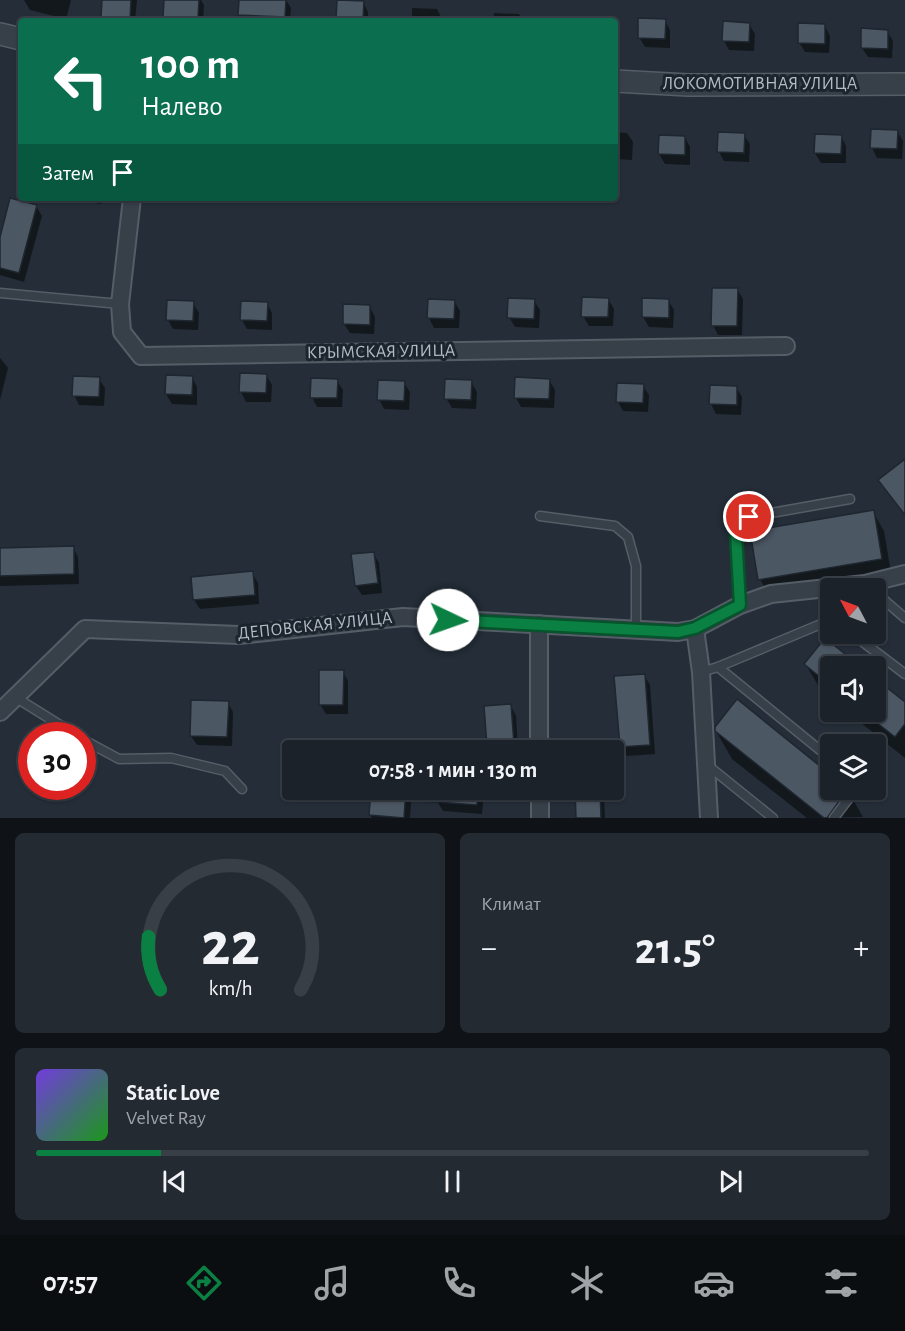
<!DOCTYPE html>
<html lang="ru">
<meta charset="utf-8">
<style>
:root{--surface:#1b222a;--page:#242a32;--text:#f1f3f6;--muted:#a0a4a8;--line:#393f47;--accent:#0b8043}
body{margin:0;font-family:"Alegreya Sans",sans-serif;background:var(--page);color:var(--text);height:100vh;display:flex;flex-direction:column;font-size:22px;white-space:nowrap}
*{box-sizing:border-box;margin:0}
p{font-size:20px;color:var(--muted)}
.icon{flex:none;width:33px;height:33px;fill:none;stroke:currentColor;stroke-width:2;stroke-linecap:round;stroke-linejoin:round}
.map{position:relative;height:818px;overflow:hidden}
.side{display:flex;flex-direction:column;gap:15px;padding:15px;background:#0f1317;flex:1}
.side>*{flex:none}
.guide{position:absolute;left:18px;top:18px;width:600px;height:183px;border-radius:6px;box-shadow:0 2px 4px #0004,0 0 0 2px var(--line);background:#0b6e4f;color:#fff;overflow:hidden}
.needle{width:39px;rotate:311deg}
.controls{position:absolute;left:820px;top:578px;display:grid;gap:12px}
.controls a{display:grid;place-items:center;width:66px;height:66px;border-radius:6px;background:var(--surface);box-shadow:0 2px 4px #0004,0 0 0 2px var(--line);font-size:30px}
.speed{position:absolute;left:18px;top:722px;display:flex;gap:12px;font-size:30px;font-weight:700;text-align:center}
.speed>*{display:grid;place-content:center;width:78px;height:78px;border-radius:50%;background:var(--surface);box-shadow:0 2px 4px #0004,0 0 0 2px var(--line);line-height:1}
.speed .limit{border:9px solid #d22;background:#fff;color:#111}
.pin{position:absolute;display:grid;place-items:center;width:51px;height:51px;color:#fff;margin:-26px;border:3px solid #fff;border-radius:50%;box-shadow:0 2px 6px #0007}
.me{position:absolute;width:66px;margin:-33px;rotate:93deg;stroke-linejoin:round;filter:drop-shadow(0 0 4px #0008)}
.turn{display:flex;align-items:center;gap:21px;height:126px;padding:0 24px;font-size:27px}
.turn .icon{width:78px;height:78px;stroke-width:2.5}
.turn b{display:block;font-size:42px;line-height:51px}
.then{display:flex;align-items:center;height:57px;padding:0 24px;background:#0003;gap:12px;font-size:22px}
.big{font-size:45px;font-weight:700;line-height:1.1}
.side .widget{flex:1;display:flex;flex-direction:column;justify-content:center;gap:9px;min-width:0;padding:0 21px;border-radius:9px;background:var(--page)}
.side .dial{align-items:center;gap:0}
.dial svg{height:156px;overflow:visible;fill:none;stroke:var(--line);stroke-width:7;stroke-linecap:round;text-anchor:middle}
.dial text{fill:var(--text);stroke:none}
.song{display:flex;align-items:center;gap:18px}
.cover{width:72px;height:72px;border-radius:9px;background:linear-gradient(135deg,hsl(260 70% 55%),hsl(120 70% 35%))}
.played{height:6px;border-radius:3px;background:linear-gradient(90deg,var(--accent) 15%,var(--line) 15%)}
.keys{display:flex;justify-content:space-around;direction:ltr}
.heat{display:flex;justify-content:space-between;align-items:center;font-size:33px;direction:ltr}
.side .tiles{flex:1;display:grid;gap:15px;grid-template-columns:1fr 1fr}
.widget:last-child{grid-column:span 2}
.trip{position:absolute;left:282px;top:740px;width:342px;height:60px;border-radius:6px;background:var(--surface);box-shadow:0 2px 4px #0004,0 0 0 2px var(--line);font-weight:700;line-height:60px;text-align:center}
.tab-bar{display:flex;height:96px;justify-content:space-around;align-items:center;background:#0b0e11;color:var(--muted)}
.tab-bar .icon{width:42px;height:42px}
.tab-bar .current{color:var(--accent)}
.tab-bar b{font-size:27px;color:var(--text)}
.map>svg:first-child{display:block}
.shadow{fill:#0007}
.building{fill:#4c5764;stroke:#1e262f;stroke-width:1.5}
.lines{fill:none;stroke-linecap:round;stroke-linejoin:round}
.service-casing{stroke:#555d66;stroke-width:11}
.minor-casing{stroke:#555d66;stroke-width:20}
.tertiary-casing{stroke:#555d66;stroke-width:24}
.service{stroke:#373f49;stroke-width:8}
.minor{stroke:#373f49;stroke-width:16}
.tertiary{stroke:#373f49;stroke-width:21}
.route-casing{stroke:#07532c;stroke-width:15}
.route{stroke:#0b8043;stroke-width:10}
.labels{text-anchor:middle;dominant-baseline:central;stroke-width:6;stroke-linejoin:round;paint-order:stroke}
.street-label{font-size:18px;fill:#b2bac5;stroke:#1c242d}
</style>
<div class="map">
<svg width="905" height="818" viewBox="0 0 905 818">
<rect width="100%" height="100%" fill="#242d38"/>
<g class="shadow">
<path d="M24,0H71L66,19L30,10Z"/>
<path d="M104,0H137L135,21H105L102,17Z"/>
<path d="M165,0H201L204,5L203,21H167L165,17Z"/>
<path d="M240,0H286L291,8L290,21H243L240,15Z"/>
<path d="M363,2L368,12V21H339L337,19Z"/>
<path d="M412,8L437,9L443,21H412Z"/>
<path d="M494,13L519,14L523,21H494Z"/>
<path d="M567,18H592L593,21H567Z"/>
<path d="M665,21L670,30V48L645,47L639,37Z"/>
<path d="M749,24L755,34L754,51L729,50L724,41Z"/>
<path d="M825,26L830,36L829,53L805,52L799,42Z"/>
<path d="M887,31L893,41L892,58L868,57L862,48Z"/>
<path d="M897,131L903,141L902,159L877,158L872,148Z"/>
<path d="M615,132L627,133L633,142L632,160L615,159Z"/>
<path d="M744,135L750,144L749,162L724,161L719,152Z"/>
<path d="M841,136L846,146V163H821L815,153Z"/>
<path d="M685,137L690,147V165L665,164L659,154Z"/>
<path d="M74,198H102L101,204L75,200Z"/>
<path d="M36,206L42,216L24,282L0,275V243Z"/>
<path d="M737,289L743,299L742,335H718L713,325Z"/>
<path d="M608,299L614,309L613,326H589L583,316Z"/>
<path d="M668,300L674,310L673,328L649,327L643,317Z"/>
<path d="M454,301L460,311L459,328H434L429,318Z"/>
<path d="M534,301L540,310L539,328L515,327L509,317Z"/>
<path d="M193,303L199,313L198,330L173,329L168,320Z"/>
<path d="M267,303L272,313V330L247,329L242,320Z"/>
<path d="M370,307L375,317L374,334L350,333L344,324Z"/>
<path d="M0,358L8,368L0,400Z"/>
<path d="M266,375L272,385L271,402H246L241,392Z"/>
<path d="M192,377L197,387V405L172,404L166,394Z"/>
<path d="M99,379L105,388L104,406L79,405L74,395Z"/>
<path d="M549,380L555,390L554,408L521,407L516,398Z"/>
<path d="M337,381L343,390L342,407H317L312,397Z"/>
<path d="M471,382L477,392L476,409L452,408L446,398Z"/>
<path d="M404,383L410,392L409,410L384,409L379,399Z"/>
<path d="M643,386L649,395L648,412L623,411L618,402Z"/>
<path d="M736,387L742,397L741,415L716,414L711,404Z"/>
<path d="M873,512L884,531L892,579L771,599L760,579Z"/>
<path d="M73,547L78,557L79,584L0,586V549Z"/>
<path d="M373,553L379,563L382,593L362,595L356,586Z"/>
<path d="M252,573L258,583L259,604L200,609L194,600Z"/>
<path d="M806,665L857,666H831V699L822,692Z"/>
<path d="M343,672L348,681V714H326L320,704Z"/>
<path d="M644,675L650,685L655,754L627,756L621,747Z"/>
<path d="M876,681L905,704V758L846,711H876Z"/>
<path d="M228,703L233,712L232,746L197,745L191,736Z"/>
<path d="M511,706L516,716L518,750H490L488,746L485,708Z"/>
<path d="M716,731L831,777V789H847L863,817L807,818L732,759Z"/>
<path d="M372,789H412L410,818H372L370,815Z"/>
<path d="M439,789H482L484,792L482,814L443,811L437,801Z"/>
<path d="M576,789H599L604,798L605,818H577Z"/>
</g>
<g class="building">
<path d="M102,0H131L130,20L101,17Z"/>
<path d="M164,0H199L198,18L163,17Z"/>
<path d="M239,0H286L285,17L238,15Z"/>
<path d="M337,0L364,1L363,20L336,19Z"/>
<path d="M638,18L666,19L665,39L638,38Z"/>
<path d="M723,21L750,23L749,42L722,41Z"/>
<path d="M798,23L825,24V44L798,43Z"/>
<path d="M861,28L888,30V49L861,48Z"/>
<path d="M871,129L898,130L897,149L870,148Z"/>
<path d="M718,132L745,133L744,153L717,152Z"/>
<path d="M815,134L842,135L841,154L814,153Z"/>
<path d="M659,135L685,136V155L658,154Z"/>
<path d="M10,198L37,205L19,273L0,268V237Z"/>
<path d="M712,288H738L737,326H711Z"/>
<path d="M582,297L609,298L608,317H581Z"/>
<path d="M508,298L535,299L534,319L507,318Z"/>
<path d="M642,298L669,299V318L642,317Z"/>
<path d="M428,299L455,300L454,319L427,318Z"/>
<path d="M167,300L194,301L193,321L166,320Z"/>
<path d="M241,301L268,302L267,321L240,320Z"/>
<path d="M343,304L370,305V325L343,324Z"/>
<path d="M240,373L267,374L266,393L239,392Z"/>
<path d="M166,375L193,376L192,395L165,394Z"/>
<path d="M73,376L100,377L99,397L72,396Z"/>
<path d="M515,377L550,379L549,399L514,398Z"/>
<path d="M311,378L338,379L337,398H310Z"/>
<path d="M445,379L472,380L471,400L444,399Z"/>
<path d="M378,380L405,381L404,401L377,400Z"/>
<path d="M617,383L644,384L643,403L616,402Z"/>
<path d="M710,385L737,386V405L709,404Z"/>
<path d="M905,459V515L878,480Z"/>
<path d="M874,510L882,559L758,580L750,531Z"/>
<path d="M74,546V574L0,576V548Z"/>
<path d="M374,552L378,583L355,586L351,554Z"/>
<path d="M253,571L255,595L193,600L191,577Z"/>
<path d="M825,638L860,666H831V686L804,664Z"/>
<path d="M319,670H344L343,705H319Z"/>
<path d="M645,674L650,745L620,747L614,676Z"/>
<path d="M876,679L905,702V724L895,737L862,711H876Z"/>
<path d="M737,699L831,775V789H848L827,818H824L715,731V727Z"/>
<path d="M191,700L229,701L227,737L190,736Z"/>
<path d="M511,704L514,744L487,746L484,706Z"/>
<path d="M371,789H406L404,818L369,815Z"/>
<path d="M424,789H478L477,805L423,801Z"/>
<path d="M575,789H600L601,818H576Z"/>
</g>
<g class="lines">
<defs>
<g id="service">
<path d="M0,293L120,304"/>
<path d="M540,516L615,526L628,537L636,566V630"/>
<path d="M876,593L905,618"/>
<path d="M740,605L736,534L749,517L850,499"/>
<path d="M851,633L905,674"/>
<path d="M718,667L831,759"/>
<path d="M701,672L718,667L821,624H831"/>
<path d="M15,697L76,735"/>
<path d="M82,739L119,759L171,758L225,771L242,789"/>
<path d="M706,764L773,818"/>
<path d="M834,818L856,789"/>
</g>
<g id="minor">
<path d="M132,198L120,304L122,332L141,356L786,346"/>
<path d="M539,624V750"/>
<path d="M695,629L701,672L709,818"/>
<path d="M0,712L85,629L239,635L403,617L678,632L695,629L740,605L771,594L865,584L905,574"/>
<path d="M540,789V818"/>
</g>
<g id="tertiary">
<path d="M0,34L21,39"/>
<path d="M615,81L688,85L905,84"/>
</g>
</defs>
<use href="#service" class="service-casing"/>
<use href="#minor" class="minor-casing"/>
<use href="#tertiary" class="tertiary-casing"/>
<use href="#service" class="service"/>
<use href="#minor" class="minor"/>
<use href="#tertiary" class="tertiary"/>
</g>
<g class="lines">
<defs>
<path id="route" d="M448,620L678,632L695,628L740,605L736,534L749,517"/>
</defs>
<use href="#route" class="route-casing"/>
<use href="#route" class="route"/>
</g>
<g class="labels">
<g class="street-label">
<text x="760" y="84">ЛОКОМОТИВНАЯ УЛИЦА</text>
<text transform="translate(381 352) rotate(-1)">КРЫМСКАЯ УЛИЦА</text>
<text transform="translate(315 626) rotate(-6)">ДЕПОВСКАЯ УЛИЦА</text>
</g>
</g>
</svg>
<div class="controls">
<a><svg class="needle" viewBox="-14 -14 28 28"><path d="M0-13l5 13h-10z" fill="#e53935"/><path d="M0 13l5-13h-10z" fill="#a0a4a8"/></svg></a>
<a><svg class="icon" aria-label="sound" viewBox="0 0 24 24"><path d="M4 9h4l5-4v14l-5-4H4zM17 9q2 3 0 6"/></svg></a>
<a><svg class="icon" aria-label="layers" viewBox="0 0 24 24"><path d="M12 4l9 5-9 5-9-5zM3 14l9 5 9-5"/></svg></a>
</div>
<div class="speed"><div class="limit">30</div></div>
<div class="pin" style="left:749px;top:517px;background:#d93025"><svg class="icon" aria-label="arrive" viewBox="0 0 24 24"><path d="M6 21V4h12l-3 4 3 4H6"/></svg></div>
<svg class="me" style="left:448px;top:620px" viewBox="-20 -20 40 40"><circle r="19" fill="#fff"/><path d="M0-13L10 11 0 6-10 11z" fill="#0b8043"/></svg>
<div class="trip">07:58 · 1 мин · 130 m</div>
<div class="guide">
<div class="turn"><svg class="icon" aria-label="left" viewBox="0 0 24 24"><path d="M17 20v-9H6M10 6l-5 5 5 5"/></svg><div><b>100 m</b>Налево</div></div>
<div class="then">Затем<svg class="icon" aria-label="arrive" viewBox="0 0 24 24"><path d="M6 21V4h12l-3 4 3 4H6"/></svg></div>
</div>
</div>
<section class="side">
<div class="tiles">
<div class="widget dial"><svg viewBox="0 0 100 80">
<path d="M14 69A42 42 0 1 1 86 69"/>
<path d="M14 69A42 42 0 0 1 8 42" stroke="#0b8043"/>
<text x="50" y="56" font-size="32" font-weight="700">22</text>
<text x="50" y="72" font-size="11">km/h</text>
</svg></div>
<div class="widget"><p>Климат</p>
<div class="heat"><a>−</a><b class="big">21.5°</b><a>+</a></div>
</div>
<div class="widget">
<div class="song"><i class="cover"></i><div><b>Static Love</b><p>Velvet Ray</p></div></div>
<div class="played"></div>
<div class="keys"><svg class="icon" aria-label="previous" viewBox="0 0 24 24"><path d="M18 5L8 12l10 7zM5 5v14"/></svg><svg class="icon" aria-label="pause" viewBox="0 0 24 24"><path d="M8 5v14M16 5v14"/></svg><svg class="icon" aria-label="next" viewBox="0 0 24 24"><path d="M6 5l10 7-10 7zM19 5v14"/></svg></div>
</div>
</div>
</section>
<nav class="tab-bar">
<b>07:57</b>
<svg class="icon current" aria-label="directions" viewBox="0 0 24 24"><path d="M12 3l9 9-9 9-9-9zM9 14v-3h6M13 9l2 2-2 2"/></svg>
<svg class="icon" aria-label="music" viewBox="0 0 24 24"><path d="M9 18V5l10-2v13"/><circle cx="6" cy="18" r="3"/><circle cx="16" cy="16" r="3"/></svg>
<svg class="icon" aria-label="phone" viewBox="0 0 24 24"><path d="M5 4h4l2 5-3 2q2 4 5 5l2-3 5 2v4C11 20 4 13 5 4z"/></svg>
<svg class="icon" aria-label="climate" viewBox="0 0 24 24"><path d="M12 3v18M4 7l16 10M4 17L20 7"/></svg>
<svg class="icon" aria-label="car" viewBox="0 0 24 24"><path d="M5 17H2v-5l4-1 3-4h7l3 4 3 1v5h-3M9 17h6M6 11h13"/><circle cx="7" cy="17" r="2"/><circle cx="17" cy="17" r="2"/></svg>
<svg class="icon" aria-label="filters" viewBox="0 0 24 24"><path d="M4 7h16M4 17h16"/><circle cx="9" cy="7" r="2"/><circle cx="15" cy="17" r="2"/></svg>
</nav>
